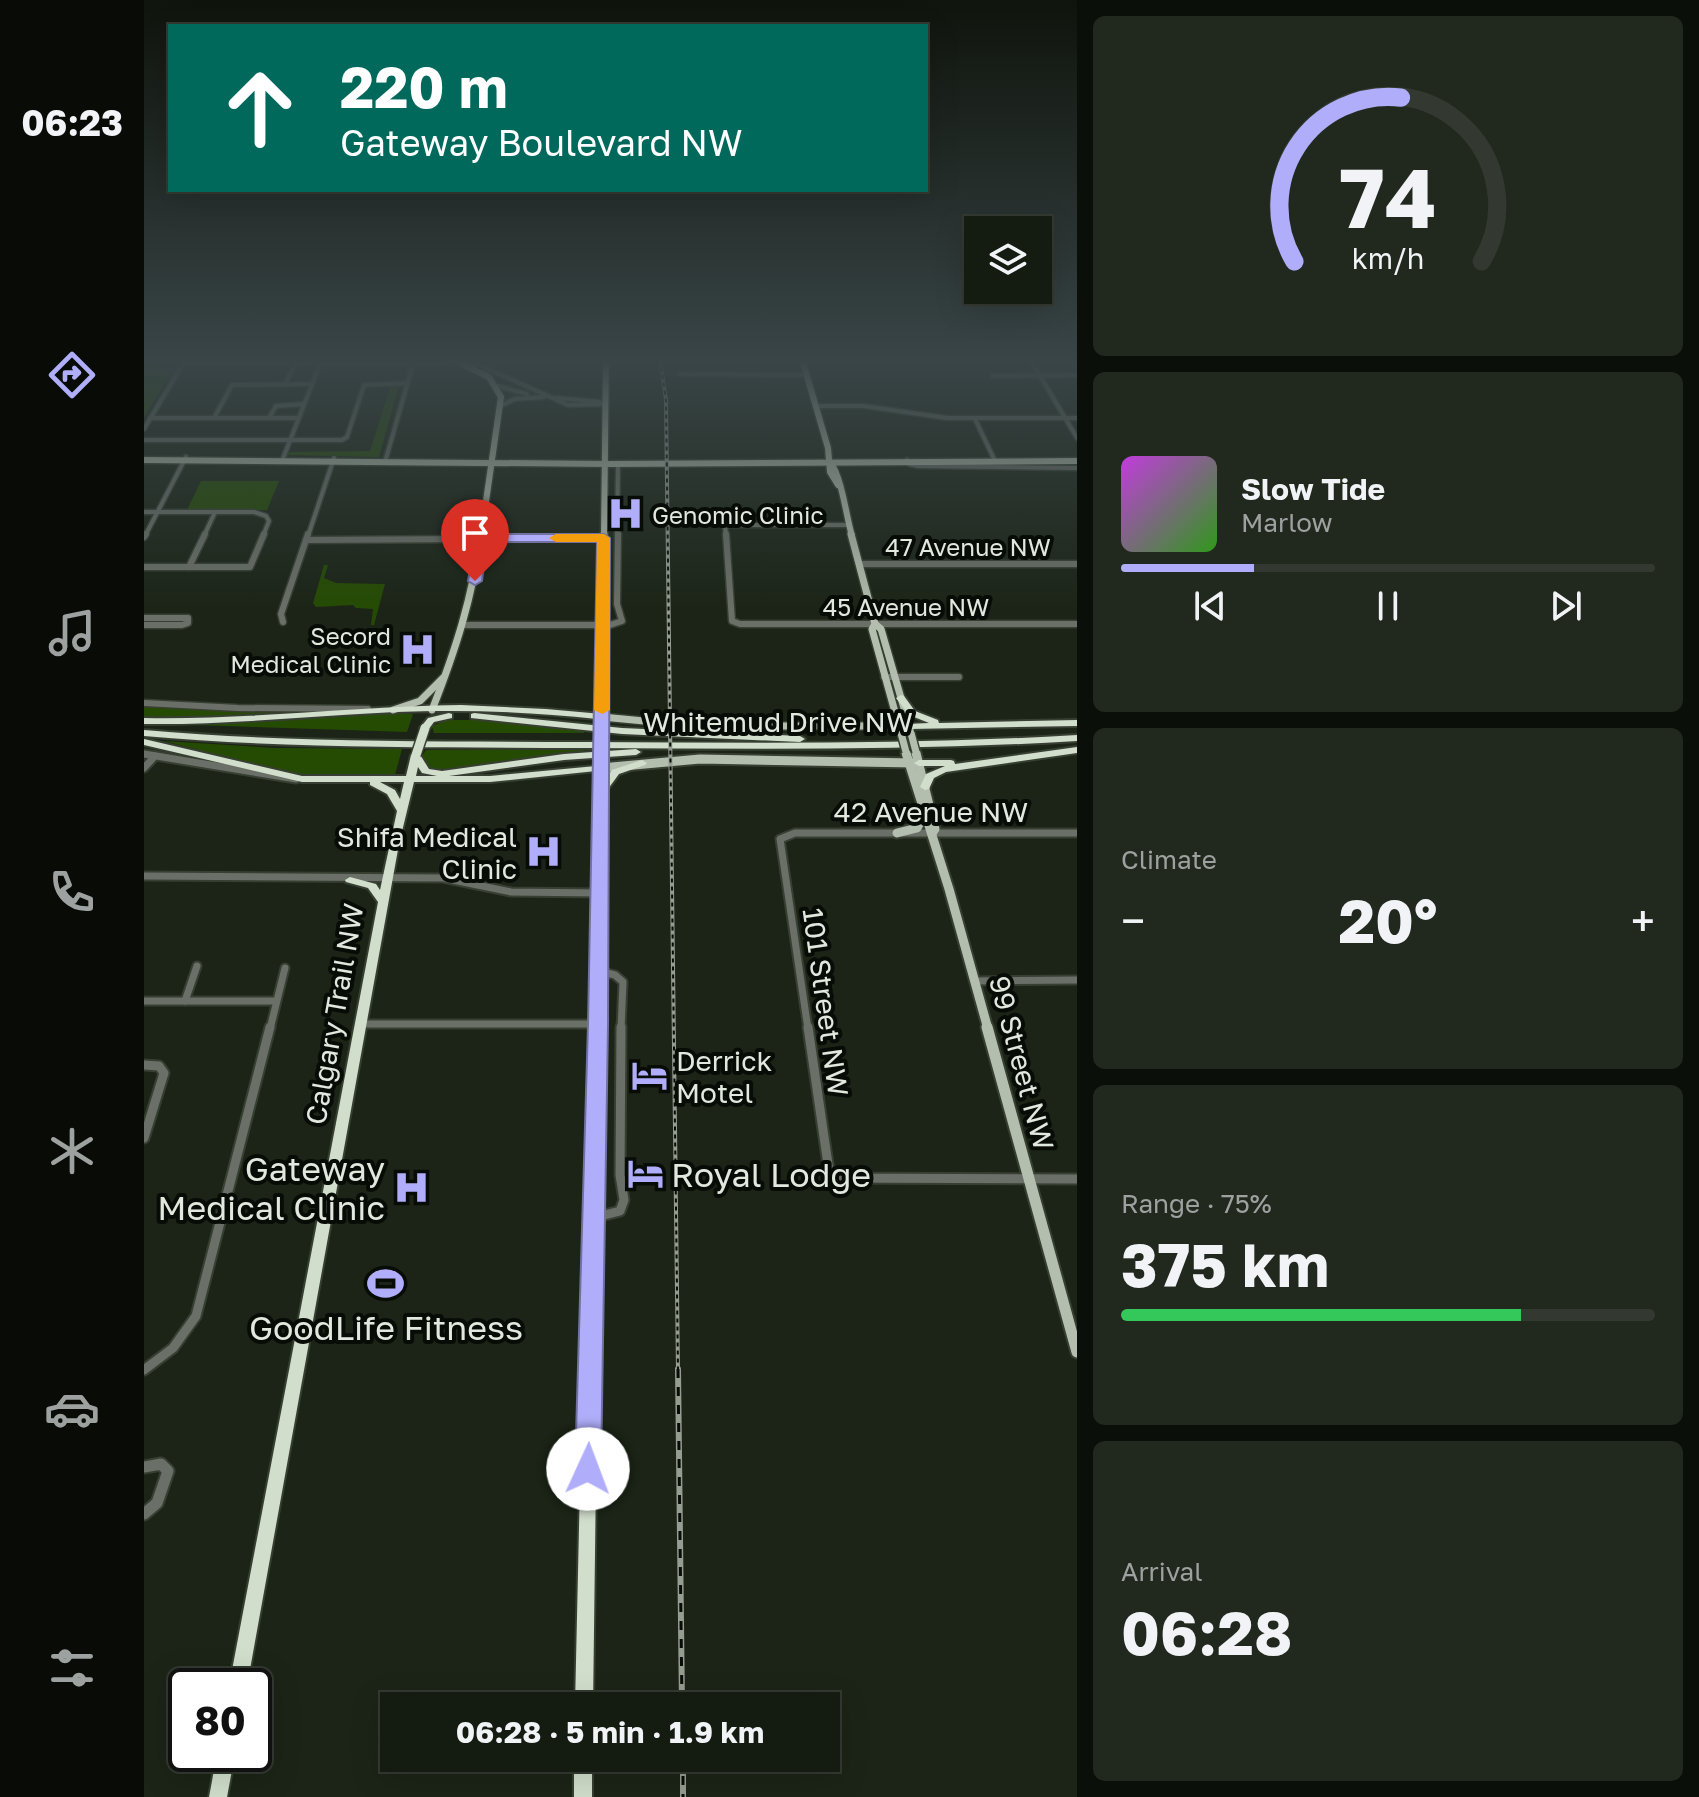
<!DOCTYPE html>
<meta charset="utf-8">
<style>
:root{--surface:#141b10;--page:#21281e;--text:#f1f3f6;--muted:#9da19f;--line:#333930;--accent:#b0aefa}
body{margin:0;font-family:"Golos Text",sans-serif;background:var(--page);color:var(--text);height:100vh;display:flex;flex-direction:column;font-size:30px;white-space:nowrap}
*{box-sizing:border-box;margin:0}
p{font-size:26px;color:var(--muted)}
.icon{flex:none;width:44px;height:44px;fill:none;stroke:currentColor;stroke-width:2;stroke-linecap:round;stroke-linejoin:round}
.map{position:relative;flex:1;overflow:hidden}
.drawer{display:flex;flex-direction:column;gap:16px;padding:16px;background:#0b0f09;width:622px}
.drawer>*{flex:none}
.banner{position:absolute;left:24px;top:24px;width:760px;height:168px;border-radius:0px;box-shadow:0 8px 32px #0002,0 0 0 2px var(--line);background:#00695c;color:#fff;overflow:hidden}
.tools{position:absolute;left:820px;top:216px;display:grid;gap:16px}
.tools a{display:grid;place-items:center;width:88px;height:88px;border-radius:0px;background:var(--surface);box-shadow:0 8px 32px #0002,0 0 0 2px var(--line);font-size:40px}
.speed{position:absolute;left:24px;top:1668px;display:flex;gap:16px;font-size:40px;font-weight:700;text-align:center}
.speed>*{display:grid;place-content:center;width:104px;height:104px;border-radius:50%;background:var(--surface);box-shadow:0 8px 32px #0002,0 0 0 2px var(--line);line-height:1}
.speed .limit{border:4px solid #111;border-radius:12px;background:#fff;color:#111}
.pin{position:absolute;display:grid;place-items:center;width:68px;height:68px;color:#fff;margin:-82px -34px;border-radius:50% 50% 50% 0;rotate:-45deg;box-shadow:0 0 8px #0007}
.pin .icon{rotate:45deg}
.me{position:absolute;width:88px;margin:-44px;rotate:2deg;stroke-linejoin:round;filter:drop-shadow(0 0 6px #0008)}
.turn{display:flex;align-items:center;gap:28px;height:168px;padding:0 40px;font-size:36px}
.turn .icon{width:104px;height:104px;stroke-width:2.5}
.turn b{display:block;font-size:56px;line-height:68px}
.big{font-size:60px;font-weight:700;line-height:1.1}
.drawer .widget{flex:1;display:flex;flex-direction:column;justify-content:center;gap:12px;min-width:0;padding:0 28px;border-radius:12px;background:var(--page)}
.drawer .dial{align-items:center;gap:0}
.dial svg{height:208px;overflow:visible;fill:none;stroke:var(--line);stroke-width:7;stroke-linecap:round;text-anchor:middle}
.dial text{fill:var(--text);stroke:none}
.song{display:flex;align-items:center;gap:24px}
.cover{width:96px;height:96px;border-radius:12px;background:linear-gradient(135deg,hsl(290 70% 55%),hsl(110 70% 35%))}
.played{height:8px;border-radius:4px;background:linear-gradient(90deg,var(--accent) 25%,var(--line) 25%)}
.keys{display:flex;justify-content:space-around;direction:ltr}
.heat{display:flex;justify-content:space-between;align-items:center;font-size:44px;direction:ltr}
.charge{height:12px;border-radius:6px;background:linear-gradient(90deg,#34c759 75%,var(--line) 0)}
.trip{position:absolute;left:236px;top:1692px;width:460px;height:80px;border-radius:0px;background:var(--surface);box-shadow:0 8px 32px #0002,0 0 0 2px var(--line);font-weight:700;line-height:80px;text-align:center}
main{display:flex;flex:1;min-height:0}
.dock{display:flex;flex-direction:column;width:144px;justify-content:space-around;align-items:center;background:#080b06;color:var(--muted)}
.dock .icon{width:56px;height:56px}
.dock .on{color:var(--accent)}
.dock b{font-size:36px;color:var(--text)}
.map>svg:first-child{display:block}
.green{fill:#254b03}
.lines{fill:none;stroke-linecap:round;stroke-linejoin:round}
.minor-far4-casing{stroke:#373f32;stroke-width:7}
.minor-far3-casing{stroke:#373f32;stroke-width:9}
.minor-far2-casing{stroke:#373f32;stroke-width:11}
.minor-far1-casing{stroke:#373f32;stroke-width:13}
.minor-casing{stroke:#373f32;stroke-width:15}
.major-far3-casing{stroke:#373f32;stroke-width:9}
.major-far2-casing{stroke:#373f32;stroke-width:10}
.major-far1-casing{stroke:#373f32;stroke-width:13}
.major-casing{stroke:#373f32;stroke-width:15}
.highway-casing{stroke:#373f32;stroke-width:4}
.minor-far4{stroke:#6a6f67;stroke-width:4}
.minor-far3{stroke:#6a6f67;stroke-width:6}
.minor-far2{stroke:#6a6f67;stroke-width:7}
.minor-far1{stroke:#6a6f67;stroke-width:9}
.minor{stroke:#6a6f67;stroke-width:11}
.major-far3{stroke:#b4beae;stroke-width:6}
.major-far2{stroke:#b4beae;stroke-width:7}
.major-far1{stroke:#b4beae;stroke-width:9}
.major{stroke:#b4beae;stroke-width:11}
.highway{fill:#d1decb;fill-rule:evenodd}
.rail-far1-casing{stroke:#959c91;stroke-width:4}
.rail-casing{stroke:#959c91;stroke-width:6}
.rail-far1{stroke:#080c06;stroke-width:2;stroke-dasharray:4;stroke-linecap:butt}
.rail{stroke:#080c06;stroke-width:3;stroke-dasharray:9;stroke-linecap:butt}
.major-bridge-casing{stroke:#373f32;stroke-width:10;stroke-linecap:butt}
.highway-bridge-far1-casing{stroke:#373f32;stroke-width:12;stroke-linecap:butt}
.highway-bridge-casing{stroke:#373f32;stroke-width:15;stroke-linecap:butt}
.major-bridge{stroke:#b4beae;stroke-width:7}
.highway-bridge-far1{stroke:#d1decb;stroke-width:9}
.highway-bridge{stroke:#d1decb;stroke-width:11}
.route{fill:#b0aefa;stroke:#7271a2;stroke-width:2}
.slow{fill:#f59e0b}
.labels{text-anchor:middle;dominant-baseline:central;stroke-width:8;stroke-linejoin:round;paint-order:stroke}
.far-poi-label{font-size:24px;fill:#e1e8de;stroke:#080c06;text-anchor:start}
.far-street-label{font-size:24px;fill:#e1e8de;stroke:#080c06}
.street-label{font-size:28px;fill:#e1e8de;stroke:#080c06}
.poi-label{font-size:28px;fill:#e1e8de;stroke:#080c06;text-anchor:end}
.near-poi-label{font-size:34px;fill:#e1e8de;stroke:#080c06;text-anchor:end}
</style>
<main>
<nav class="dock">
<b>06:23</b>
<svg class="icon on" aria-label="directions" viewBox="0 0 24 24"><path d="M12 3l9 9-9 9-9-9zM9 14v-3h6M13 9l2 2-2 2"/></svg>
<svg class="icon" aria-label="music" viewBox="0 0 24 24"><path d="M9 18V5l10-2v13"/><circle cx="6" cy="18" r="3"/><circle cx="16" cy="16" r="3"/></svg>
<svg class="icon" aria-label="phone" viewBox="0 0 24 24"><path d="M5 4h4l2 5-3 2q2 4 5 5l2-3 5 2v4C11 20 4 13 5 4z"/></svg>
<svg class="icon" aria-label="climate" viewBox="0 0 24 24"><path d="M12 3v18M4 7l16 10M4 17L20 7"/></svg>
<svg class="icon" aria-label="car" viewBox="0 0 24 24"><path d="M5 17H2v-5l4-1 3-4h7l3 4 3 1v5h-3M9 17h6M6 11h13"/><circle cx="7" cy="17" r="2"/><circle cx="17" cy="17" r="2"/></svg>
<svg class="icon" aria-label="filters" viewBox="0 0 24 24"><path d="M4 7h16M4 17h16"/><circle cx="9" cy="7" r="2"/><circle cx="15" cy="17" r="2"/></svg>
</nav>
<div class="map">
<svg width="933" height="1797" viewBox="0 0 933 1797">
<rect width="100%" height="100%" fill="#1b2416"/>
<g class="green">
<path d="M0,359H36L0,417Z"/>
<path d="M247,385H255L235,457L143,455L144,452L226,451Z"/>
<path d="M57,481H135L123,510H43Z"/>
<path d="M180,565H184L180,578L192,583L241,584L230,625H227L229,609L212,608L209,605L172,607L169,603Z"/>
<path d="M0,706L164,712L59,720L0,718Z"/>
<path d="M214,713L269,714L263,732L50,725Z"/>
<path d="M303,720H343L440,731V733H290L288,726Z"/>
<path d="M20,741L132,748L258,749L251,775L147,774Z"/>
<path d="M438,749L441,752L292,771L283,767L276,759L282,750Z"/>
</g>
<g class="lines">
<defs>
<g id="minor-far4">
<path d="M322,359L424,405L462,404"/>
<path d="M886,359L933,438"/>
<path d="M40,363L290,364L311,361"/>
<path d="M535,374L663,375"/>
<path d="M849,376L933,375"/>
<path d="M142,383L151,363"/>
<path d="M354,386L383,394"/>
<path d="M413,398L456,402"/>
<path d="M356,406L371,399L400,397"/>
<path d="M671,406H720L803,418H933"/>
<path d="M6,418H155"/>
<path d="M70,418L88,385L168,384"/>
<path d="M125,418L132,406L160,404"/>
<path d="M831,419L851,461"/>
<path d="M0,429L40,362"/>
<path d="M0,440H198L203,437L220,385L264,383"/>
<path d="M763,460L765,464L774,466L933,468"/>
<path d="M138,461L178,359"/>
<path d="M241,462L269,364"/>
<path d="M0,512H110L122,516L125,521L119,536"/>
<path d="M1,536L42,457"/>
<path d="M60,536L71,512"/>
<path d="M164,536L190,458"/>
<path d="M473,536L474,464"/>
<path d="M582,536L581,525H705"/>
</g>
<g id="minor-far3">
<path d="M582,534L588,621L596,624H933"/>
<path d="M0,537L2,534"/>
<path d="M162,540L460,538"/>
<path d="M715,564H933"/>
<path d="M0,567H106L120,534"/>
<path d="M45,567L61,534"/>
<path d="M0,618H44V623L38,625H0"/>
<path d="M139,622L137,614L164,534"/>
<path d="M320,625H466L478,621L473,604L474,534"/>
<path d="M740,677H815"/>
<path d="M0,703L94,708L224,709"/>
<path d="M0,754L5,755"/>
</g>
<g id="minor-far2">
<path d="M0,754L152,779"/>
<path d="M0,768L11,756"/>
<path d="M0,876L299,878L367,892L456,893"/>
<path d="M455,971L471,975L479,982L477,1029"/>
<path d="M830,981L933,980"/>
<path d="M0,1001H132"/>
<path d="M41,1001L53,966"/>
<path d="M217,1024H454"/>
<path d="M126,1029L141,968"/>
<path d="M664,1029L636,839L651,833H933"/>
</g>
<g id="minor-far1">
<path d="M664,1027L686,1178L933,1179"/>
<path d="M0,1065L15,1066L20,1073L0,1138"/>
<path d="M449,1218L476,1211L480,1200L476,1175L477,1027"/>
<path d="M0,1370L29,1348L52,1316L126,1027"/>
</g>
<path id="minor" d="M0,1467L17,1464L24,1471L13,1503L0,1514"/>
<g id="major-far3">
<path d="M308,359L345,377L357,397L337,536"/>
<path d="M658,359L684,448L686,472L694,485"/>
<path d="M0,460L466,464L933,461"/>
<path d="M687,463C698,479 702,515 708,536"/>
<path d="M460,536L462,359"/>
</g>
<g id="major-far2">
<path d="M460,534L458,717L553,726H766"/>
<path d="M707,534L731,624L728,629L756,730"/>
<path d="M731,624L737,629L766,729"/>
<path d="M249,710L276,701L299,678"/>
<path d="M288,710C312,649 328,599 337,534"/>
</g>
<g id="major-far1">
<path d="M762,753L805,889L844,1029"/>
<path d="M772,753L791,829L788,833"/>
<path d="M457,768L556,759L770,763"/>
<path d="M753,833L773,828L780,816"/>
</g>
<path id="major" d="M843,1027L933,1352"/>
<g id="highway">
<path d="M757,695L760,696L771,711L794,720L795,723L933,720V726L766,729L763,728L761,726L763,724L785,723L765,715L752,698Z"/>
<path d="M317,705L402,709L458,714L463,717V723L458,726L455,725L453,719C380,711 306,709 233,713C155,717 78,725 0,724V718C106,720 211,706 317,705Z"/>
<path d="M305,713L308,714V718L290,722L284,730H278L276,728L284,718Z"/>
<path d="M330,713L478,728L656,736L661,739L656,742L478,734L327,718V714Z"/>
<path d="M0,730C147,743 294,741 442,742C606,743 769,745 933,735V741C769,751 606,749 442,748C294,747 147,749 0,736Z"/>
<path d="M0,739L158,776H262L267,755L272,752L275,753L285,769L298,771L420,754L492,749L497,752L492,755L420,760L305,776H346L452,766V761L457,758L462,761V778L468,770L498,760L503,763L501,765L475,774L461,793L449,1706H431L452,771L346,782H270L255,844L103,1686H85L234,902L224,888L202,882L201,880L206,877L232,884L236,890L253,811L243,794L226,785V782H158L0,745ZM274,767L278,773L293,776H272ZM236,782H260L256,799L251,790Z"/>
<path d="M933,747V753L802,772L790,778L785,789L781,790L776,787L782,774L801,766H775L770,763L775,760H807L810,761L811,764Z"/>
<path d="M73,1754H91L83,1797H65Z"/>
<rect x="430" y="1758" width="18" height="39"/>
</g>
</defs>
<use href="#minor-far4" class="minor-far4-casing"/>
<use href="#minor-far3" class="minor-far3-casing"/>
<use href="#minor-far2" class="minor-far2-casing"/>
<use href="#minor-far1" class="minor-far1-casing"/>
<use href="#minor" class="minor-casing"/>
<use href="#major-far3" class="major-far3-casing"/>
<use href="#major-far2" class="major-far2-casing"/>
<use href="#major-far1" class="major-far1-casing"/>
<use href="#major" class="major-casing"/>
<use href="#highway" class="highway-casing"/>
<use href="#minor-far4" class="minor-far4"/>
<use href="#minor-far3" class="minor-far3"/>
<use href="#minor-far2" class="minor-far2"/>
<use href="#minor-far1" class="minor-far1"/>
<use href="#minor" class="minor"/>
<use href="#major-far3" class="major-far3"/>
<use href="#major-far2" class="major-far2"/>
<use href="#major-far1" class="major-far1"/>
<use href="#major" class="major"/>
<use href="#highway" class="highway"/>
<defs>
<path id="rail-far1" d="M516,359L522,400L534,1371"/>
<g id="rail">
<path d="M534,1369L538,1706"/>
<path d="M539,1758V1797"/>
</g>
</defs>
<use href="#rail-far1" class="rail-far1-casing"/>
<use href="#rail" class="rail-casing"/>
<use href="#rail-far1" class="rail-far1"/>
<use href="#rail" class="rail"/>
<defs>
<g id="major-bridge">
<path d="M757,733L762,752"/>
<path d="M767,733L772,752"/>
</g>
<g id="highway-bridge-far1">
<path d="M272,755L281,728"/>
<path d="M457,755L458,723"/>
</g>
<path id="highway-bridge" d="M457,761V753"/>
</defs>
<use href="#major-bridge" class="major-bridge-casing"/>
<use href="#highway-bridge-far1" class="highway-bridge-far1-casing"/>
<use href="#highway-bridge" class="highway-bridge-casing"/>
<use href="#major-bridge" class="major-bridge"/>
<use href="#highway-bridge-far1" class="highway-bridge-far1"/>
<use href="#highway-bridge" class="highway-bridge"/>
</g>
<linearGradient id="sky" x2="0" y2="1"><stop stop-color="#0f140c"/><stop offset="0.59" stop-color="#394547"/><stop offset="1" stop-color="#394547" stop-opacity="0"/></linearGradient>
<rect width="933" height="611" fill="url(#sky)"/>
<path class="route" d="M337,534H460L466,538L464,1024L457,1469L453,1477L444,1481L434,1477L431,1469L444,1024L453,542H343L338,581L331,585L324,581L331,538Z"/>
<path class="slow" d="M460,534L466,538V710L458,714L450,710L453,542H412L405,538L412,534Z"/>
<defs>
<symbol id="hospital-bare" viewBox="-9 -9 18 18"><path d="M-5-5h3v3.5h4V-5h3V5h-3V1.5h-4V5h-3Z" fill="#b0aefa" stroke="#080c06" stroke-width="2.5" paint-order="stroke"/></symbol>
<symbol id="hotel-bare" viewBox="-9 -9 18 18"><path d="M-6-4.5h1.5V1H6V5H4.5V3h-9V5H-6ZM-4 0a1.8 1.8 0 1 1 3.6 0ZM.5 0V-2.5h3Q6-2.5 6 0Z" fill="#b0aefa" stroke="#080c06" stroke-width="2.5" paint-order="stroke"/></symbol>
<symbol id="stadium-bare" viewBox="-9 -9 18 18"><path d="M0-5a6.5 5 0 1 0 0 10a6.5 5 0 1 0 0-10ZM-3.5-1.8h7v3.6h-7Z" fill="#b0aefa" stroke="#080c06" stroke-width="2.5" paint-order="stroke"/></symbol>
</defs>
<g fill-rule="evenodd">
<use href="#hospital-bare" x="456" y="488" width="51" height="51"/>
<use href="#hospital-bare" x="248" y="624" width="51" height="51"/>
<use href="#hospital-bare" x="374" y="826" width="51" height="51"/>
<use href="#hotel-bare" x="480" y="1050" width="51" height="51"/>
<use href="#hotel-bare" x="476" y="1148" width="51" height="51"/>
<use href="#hospital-bare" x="242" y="1162" width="51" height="51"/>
<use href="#stadium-bare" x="216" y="1258" width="51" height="51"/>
</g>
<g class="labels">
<g class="far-poi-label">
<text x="508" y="514">Genomic Clinic</text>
<text x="247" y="635" text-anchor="end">Secord<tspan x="247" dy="28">Medical Clinic</tspan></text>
</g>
<g class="far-street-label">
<text x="824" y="546">47 Avenue NW</text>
<text x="762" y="606">45 Avenue NW</text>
</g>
<g class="street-label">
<text x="634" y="721">Whitemud Drive NW</text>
<text x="787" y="811">42 Avenue NW</text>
<text transform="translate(682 1002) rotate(82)">101 Street NW</text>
<text transform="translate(190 1014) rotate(-80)">Calgary Trail NW</text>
<text transform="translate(878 1063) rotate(75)">99 Street NW</text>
</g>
<g class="poi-label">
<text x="373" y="836">Shifa Medical<tspan x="373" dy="32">Clinic</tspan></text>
<text x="532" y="1060" text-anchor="start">Derrick<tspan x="532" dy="32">Motel</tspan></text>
</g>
<g class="near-poi-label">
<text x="241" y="1168">Gateway<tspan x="241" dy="39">Medical Clinic</tspan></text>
<text x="527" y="1174" text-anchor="start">Royal Lodge</text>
<text x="242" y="1327" text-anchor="middle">GoodLife Fitness</text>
</g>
</g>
</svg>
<div class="tools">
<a><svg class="icon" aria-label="layers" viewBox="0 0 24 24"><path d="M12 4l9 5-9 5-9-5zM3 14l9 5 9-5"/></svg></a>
</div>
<div class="speed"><div class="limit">80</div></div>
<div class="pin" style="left:331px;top:581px;background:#d93025"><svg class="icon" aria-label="arrive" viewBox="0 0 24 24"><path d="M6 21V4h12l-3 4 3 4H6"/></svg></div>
<svg class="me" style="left:444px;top:1469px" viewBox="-20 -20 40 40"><circle r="19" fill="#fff"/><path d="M0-13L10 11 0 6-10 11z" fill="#b0aefa"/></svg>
<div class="trip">06:28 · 5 min · 1.9 km</div>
<div class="banner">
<div class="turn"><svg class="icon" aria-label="ahead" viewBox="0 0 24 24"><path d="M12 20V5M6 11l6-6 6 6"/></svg><div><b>220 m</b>Gateway Boulevard NW</div></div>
</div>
</div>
<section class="drawer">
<div class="widget dial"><svg viewBox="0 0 100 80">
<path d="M14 69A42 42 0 1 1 86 69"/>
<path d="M14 69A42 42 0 0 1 55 6" stroke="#b0aefa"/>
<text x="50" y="56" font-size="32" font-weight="700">74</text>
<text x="50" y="72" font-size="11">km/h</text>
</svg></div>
<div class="widget">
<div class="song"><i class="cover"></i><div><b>Slow Tide</b><p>Marlow</p></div></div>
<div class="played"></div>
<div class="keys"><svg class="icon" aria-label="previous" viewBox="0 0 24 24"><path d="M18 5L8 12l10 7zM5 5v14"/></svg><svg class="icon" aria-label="pause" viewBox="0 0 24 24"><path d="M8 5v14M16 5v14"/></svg><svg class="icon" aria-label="next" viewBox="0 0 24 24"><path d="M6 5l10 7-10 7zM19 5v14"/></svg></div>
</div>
<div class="widget"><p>Climate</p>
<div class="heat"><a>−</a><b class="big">20°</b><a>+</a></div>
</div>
<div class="widget"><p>Range · 75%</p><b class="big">375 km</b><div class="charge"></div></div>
<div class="widget"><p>Arrival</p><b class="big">06:28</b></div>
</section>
</main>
